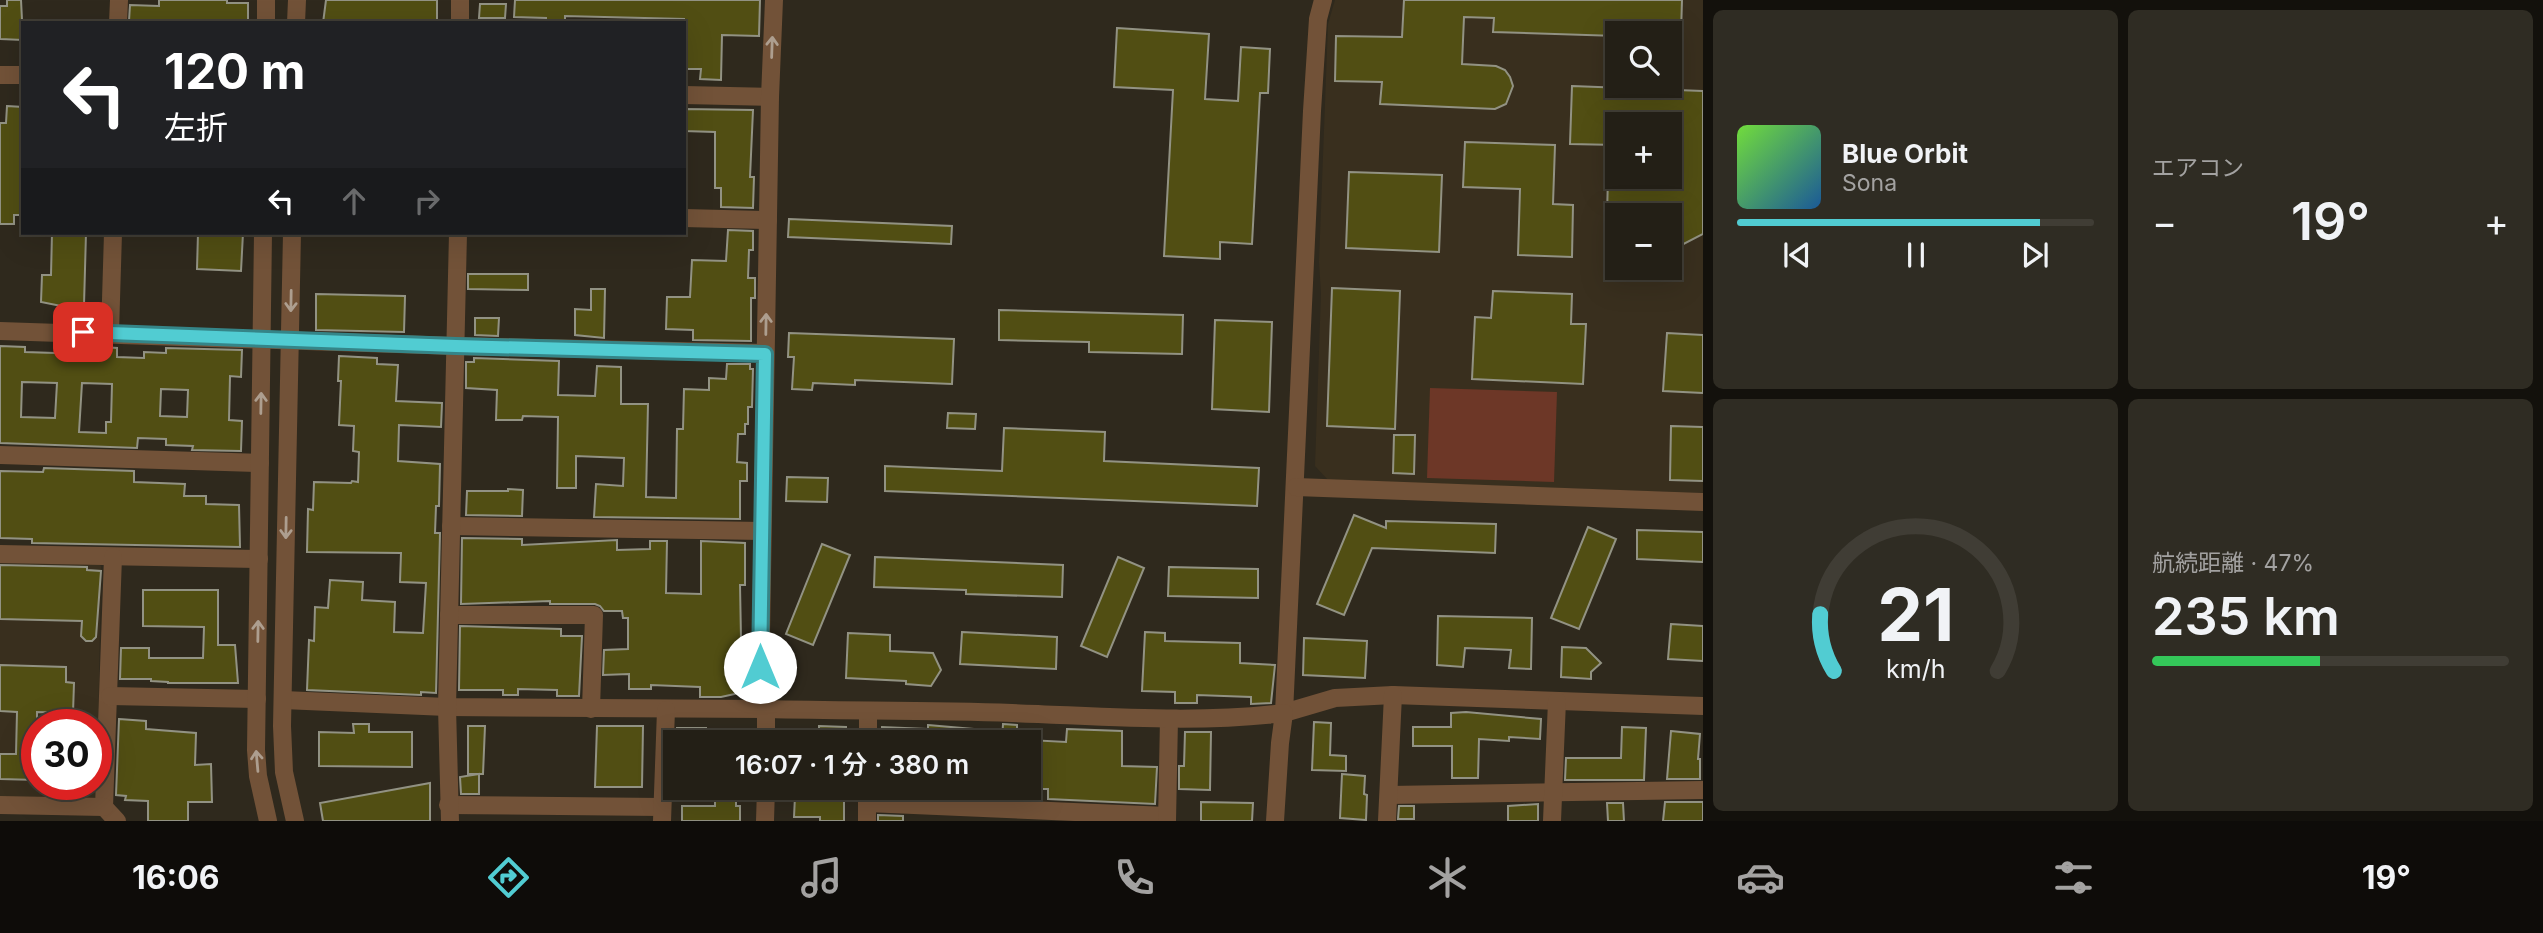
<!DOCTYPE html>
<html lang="ja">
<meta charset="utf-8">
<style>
:root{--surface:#231f16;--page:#2f2c23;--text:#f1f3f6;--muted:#a3a2a1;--line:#403d35;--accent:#51ccd2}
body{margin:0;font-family:Inter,"Noto Sans JP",sans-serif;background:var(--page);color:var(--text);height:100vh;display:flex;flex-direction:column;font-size:26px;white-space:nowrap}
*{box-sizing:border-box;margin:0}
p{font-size:23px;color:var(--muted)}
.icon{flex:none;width:38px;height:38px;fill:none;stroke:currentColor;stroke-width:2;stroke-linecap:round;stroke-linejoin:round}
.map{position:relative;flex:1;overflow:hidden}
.details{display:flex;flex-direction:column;gap:10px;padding:10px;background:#13110c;width:840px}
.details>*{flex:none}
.top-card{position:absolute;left:21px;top:21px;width:665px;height:214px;border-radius:0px;box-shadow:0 7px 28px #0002,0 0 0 2px var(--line);background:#202124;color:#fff;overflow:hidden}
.tools{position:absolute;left:1605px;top:21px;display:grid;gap:14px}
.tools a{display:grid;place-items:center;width:77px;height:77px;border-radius:0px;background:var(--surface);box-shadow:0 7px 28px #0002,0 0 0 2px var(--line);font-size:35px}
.speed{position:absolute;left:21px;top:709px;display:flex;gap:14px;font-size:35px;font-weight:700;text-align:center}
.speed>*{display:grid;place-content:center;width:91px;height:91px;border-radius:50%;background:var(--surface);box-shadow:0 7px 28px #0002,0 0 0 2px var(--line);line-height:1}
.speed .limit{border:10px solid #d22;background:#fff;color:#111}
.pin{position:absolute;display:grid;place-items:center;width:60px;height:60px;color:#fff;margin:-30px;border-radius:14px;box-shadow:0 4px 10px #0006}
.me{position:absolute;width:77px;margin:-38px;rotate:0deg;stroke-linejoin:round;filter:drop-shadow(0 0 5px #0008)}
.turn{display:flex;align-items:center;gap:24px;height:147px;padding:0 28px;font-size:32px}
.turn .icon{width:91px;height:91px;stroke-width:2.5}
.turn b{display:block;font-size:49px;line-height:60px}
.lanes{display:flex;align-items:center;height:66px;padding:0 28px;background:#0003;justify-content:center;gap:35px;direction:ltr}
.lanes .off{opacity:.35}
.big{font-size:52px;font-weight:600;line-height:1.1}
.details .card{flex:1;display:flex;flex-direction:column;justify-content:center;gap:10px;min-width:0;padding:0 24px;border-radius:10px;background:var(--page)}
.details .dial{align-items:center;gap:0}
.dial svg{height:182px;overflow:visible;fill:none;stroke:var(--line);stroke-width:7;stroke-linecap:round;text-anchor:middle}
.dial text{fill:var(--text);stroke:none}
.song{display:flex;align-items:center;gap:21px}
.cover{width:84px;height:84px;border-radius:10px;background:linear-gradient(135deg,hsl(100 70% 55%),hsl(210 70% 35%))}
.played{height:7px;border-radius:4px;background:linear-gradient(90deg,var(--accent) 85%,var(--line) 85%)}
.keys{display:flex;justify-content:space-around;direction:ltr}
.heat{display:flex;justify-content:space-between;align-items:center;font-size:38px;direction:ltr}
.charge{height:10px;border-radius:5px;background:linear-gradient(90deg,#34c759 47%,var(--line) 0)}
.details .tiles{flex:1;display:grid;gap:10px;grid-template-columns:repeat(2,1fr)}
.trip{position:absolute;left:663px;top:730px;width:378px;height:70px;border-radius:0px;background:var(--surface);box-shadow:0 7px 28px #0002,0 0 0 2px var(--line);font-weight:600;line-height:70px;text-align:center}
.tab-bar{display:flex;height:112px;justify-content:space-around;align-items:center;background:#0e0c09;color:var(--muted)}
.tab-bar .icon{width:49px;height:49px}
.tab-bar .on{color:var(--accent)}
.tab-bar b{font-size:32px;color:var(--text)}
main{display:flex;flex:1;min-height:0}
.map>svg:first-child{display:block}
.built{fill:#392f1e;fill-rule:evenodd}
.green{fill:#6d3727}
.building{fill:#514e13;stroke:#929283;stroke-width:2;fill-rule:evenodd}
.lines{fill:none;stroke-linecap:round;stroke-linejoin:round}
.minor{stroke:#725238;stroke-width:18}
.tertiary{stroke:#725238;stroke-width:18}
.oneway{stroke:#ad9e8f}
.route-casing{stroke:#358588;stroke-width:18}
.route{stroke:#51ccd2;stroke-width:12}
</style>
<main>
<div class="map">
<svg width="1703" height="821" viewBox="0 0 1703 821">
<rect width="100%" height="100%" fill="#2f291d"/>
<g class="built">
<path d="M1335,0H1703V493L1328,480L1315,466L1321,293L1319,262L1328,24ZM1617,33H1670V86H1617ZM1617,124H1670V177H1617ZM1617,215H1670V268H1617Z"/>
<path d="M0,560L97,562L101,566L97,799L0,801ZM37,724H96V784H37Z"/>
</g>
<path class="green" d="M1430,388L1557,392L1554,482L1427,478Z"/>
<g class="building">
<path d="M7,0H21L23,40L0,39V6H7Z"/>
<path d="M159,0H227V3H248V23L129,21L130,5L159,6Z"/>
<path d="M326,0H437V23H323Z"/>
<path d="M515,0H760L759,36L722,35L721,80L700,79L701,69H684V19L565,16V23H546V18L514,17Z"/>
<path d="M1404,0H1682L1681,33H1617V36L1493,32L1494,18L1464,17L1462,64L1496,66L1505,70L1510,77L1513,86L1506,104L1495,109L1380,104L1382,82L1335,81L1336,36L1402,37Z"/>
<path d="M480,4H506L505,18H479Z"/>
<path d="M1117,28L1209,34L1205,99L1238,101L1241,47L1270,49L1268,93H1260L1252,244L1220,242V259L1164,256L1173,90L1114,87Z"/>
<path d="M1572,86L1703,91V234L1670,251V215H1607L1608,177H1670V124H1617V145L1570,144Z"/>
<path d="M7,106L23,107V215H14V224H0V123H6Z"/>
<path d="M684,109L753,110L750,177H754L753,208L721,207V188H715V132L684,131Z"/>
<path d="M1465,142L1555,145L1553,204L1573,205L1572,257L1518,255L1520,189L1463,187Z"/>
<path d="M1349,172L1442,175L1439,252L1346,248Z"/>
<path d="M789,219L952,226L951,244L788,237Z"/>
<path d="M728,230L753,231V250H749L748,278H755V298H751V341L693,340V330L666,329L667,297H690L692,260L726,261Z"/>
<path d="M52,233H86L84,305L66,307L41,302L42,275H51Z"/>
<path d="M198,233H243L241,271L197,269Z"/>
<path d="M468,274H528V290L468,289Z"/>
<path d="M1332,288L1400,291L1395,429L1327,426Z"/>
<path d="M591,289H605L604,338L575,335V309L591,310Z"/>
<path d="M1493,291L1572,294L1571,324H1586L1583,384L1472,379L1475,317L1491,318Z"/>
<path d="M316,294L405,296L404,332L316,330Z"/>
<path d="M999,310L1183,315L1182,354L1089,352V342L999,340Z"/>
<path d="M475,318H499L498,336L475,335Z"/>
<path d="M1215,320L1272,322L1269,412L1212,409Z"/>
<path d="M789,333L954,339L952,384L855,380V385L813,383L812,390L792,389L794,357H788Z"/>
<path d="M1667,333L1703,335V393L1663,391Z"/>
<path d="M0,346L25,347V352L86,354L103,353V347L117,348V357L144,358V352L166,353V348L242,350L241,377L230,376L229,420L242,421L241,451L192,450L193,446L166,445V439L138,438L137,448L0,443ZM22,382L57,383L55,418L21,417ZM82,383L112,384L111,422H106V433L79,432ZM161,389L188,390L187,417L160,416Z"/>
<path d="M339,356L377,358V364L398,365L396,401L442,403L441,427L399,425L398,461L440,464L439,506H436L435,533H440L436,693L421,692V695L307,690L309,640L314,641L315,607L328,608L330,580L363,582L362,600L395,602L394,632L423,633L426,583L400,582L401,553L307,552L308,509L313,510L314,482L351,483L352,481L358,482L359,452L353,451L354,426L339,425L341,381H338Z"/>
<path d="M474,358L559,361L558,395L595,396L597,366L621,367V404H648L646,497L676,498L677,429H683L684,389L709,390V378L726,379L727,364H750V369H753L752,407H748V424H745V434H738L737,462L747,463V481H740V519L594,517L596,484L623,486L624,458L576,456V488H557L558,417L523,416L522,420H496L497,390L466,388V362H474Z"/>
<path d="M948,413L976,414L975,429L947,428Z"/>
<path d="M1671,426L1703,427V481L1670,480Z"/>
<path d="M1004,428L1105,432L1104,461L1259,468L1257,506L885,491V466L1002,471Z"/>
<path d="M1394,435H1415L1414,474L1393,473Z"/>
<path d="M44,468L134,471V482L185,484L184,496H206V504L239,505L240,547L32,543V539L0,538V471L43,472Z"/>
<path d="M787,477L828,478L827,502L786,501Z"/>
<path d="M508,489L523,490L522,516L466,515L467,491H508Z"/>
<path d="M1354,515L1386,528V521L1496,524L1495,553L1372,548L1344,615L1317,604Z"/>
<path d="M1588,527L1616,539L1579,629L1551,618Z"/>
<path d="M1637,530L1703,532V562L1637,559Z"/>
<path d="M462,538L522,539V545L617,540V550L650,549V541H667L666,593L701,594V541L745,543V585H740L741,639H746L744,692L721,697H700V687L651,685V689H629V674L603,675L604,650L628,649V618H623L622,611H604L600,606L595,604H550V601L461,604Z"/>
<path d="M822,544L850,555L813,645L786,634Z"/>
<path d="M875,557L1063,565L1062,597L966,594V590L874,587Z"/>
<path d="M1118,557L1144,568L1107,657L1081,646Z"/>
<path d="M0,565L87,567V570L101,571L96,637L92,641H86L81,636L82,621L0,619Z"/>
<path d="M1169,567L1258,569V598L1168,596Z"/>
<path d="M143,590H218V645H235L238,683H168V682L151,681V679H120L121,648H149V658H203L204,627L143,626Z"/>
<path d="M1438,616L1532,618L1531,669L1509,668L1511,650L1465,648L1463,667L1437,665Z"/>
<path d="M1671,624L1703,626V661L1668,659Z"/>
<path d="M460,626L561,629V636H582L579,696H557V690L518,689V695H503V690H459Z"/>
<path d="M962,632L1057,637L1056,669L960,664Z"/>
<path d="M1145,632L1165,633V641L1240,643V663L1275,665L1271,703L1251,704V697L1197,695V703H1175V692L1142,691Z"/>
<path d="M848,633L890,635V651L933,653L941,670L931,686L906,684V681L846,678Z"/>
<path d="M1304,638L1367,641L1365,678L1303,675Z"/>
<path d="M1562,647L1586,648L1601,663L1591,672V679L1561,677Z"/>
<path d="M0,665L66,667V682L74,683L73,713L37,712V780L0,779V754H16L17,712L0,711Z"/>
<path d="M1466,712L1541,719L1540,739L1509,737V741L1479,739L1478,778H1452V746H1413V727H1451V713Z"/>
<path d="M119,719L146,721V729L196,733L195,765L211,764L212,802H188V821H148V801L125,800L126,796L116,795Z"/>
<path d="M1314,722L1331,723L1330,755L1346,756V771L1312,770Z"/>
<path d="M353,724H369V732H412V767L319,766V732L354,733Z"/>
<path d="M1003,724L1017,725V742H1002Z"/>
<path d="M928,725L996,731L995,742H881L882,727L928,729Z"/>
<path d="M468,726H485L483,774H468Z"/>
<path d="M597,726H643L642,787H595Z"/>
<path d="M819,726L846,727V742H819Z"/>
<path d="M1622,727L1646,728L1644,780H1565L1566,758H1621Z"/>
<rect x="677" y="728" width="29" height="14"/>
<path d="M1067,729L1122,731V766L1157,767L1155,804L1048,799V789H1029V740L1066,742Z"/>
<path d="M1671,731L1700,734L1698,759H1700V779H1667Z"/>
<path d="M1185,732H1211L1210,790L1179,789V766H1184Z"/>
<path d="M479,774V794H461L460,777Z"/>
<path d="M1342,774L1365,776L1364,794L1367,795L1366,820L1340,818Z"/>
<path d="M430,783V821H323L320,803Z"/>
<path d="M715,788H736V806H740V821H682V806H715Z"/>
<path d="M821,788H844V821H820V817H794L795,796H821Z"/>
<path d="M878,788H904V793L878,792Z"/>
<path d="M944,788H960L959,796L942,795Z"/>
<path d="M1201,802L1253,803L1252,821H1201Z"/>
<path d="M1665,802H1703V821H1663Z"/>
<path d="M1607,803H1623L1624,821H1608Z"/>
<path d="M1538,804V821H1508V806Z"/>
<path d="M1399,806H1414V819H1398Z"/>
<path d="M878,815L903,816V821H878Z"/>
</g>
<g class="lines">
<g class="minor">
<path d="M1323,0L1318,19L1312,111L1284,713L1335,698L1393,695L1703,706"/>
<path d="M118,23L119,0"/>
<path d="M460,23V0"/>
<path d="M0,75H23"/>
<path d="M684,95L770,97"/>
<path d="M684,218L768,220"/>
<path d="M0,331L456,346L765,353"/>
<path d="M110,333L113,233"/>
<path d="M0,455L260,463"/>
<path d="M451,526L762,531"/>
<path d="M0,554L259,559"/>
<path d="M113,557L104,807L117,821"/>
<path d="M449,615H594L591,709"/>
<path d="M110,696L257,699"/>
<path d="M283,700L447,707L766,709L760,694L770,97L774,0"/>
<path d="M868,742V711"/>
<path d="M1389,795L1703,790"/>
<path d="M867,803L1167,816"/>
<path d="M0,805L104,807"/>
<path d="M448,805L662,807"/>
<path d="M450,821L447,707L458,233"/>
<path d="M662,821L666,710"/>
<path d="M867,821V788"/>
<path d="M1167,821L1169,719"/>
<path d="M1387,821L1393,695"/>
<path d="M1552,821L1557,701"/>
</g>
<g class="tertiary">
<path d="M266,23V0"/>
<path d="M296,23L297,0"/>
<path d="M263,233L256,750L258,776L268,821"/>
<path d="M292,233L282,726L284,772L295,821"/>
<path d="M1296,487L1703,502"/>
<path d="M766,742V709C848,711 930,710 1012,713C1102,716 1194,724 1284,713L1280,743L1275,821"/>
<path d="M765,821L766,788"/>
</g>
</g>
<defs><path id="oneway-shaft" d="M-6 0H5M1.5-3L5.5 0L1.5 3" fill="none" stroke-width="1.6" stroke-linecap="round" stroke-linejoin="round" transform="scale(1.75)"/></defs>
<g class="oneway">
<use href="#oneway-shaft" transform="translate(772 47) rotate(-88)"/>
<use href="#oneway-shaft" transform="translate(291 301) rotate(91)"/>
<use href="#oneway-shaft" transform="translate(766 324) rotate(-89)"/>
<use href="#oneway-shaft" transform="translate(261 403) rotate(-89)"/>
<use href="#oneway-shaft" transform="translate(286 528) rotate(91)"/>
<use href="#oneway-shaft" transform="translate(258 631) rotate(-89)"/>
<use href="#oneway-shaft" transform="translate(257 761) rotate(-95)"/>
</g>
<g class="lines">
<defs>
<path id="route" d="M83,332L456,346L765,354L760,667"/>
</defs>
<use href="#route" class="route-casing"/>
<use href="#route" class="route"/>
</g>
</svg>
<div class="tools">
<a><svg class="icon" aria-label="search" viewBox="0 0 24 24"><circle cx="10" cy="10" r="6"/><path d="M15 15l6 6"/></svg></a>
<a>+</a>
<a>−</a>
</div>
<div class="speed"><div class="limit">30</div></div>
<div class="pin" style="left:83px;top:332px;background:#d93025"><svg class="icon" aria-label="arrive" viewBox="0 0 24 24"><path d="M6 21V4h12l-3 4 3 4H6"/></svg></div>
<svg class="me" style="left:760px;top:667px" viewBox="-20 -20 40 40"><circle r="19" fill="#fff"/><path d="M0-13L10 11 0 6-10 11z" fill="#51ccd2"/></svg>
<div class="trip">16:07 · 1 分 · 380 m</div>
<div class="top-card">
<div class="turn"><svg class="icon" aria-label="left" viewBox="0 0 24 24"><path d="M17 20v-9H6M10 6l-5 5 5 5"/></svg><div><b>120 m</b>左折</div></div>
<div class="lanes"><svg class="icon" aria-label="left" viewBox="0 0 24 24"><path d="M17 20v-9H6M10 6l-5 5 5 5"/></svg><svg class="icon off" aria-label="ahead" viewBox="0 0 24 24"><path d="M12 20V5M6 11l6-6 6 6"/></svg><svg class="icon off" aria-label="right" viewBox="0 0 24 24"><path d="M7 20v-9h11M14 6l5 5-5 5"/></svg></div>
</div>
</div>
<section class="details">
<div class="tiles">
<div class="card">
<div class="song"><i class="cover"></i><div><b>Blue Orbit</b><p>Sona</p></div></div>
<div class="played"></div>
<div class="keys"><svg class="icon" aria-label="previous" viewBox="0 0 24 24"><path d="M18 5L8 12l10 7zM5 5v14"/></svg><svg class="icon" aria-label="pause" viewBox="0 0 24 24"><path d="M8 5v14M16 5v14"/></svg><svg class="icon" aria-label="next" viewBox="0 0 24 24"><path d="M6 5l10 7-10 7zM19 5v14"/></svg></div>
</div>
<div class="card"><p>エアコン</p>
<div class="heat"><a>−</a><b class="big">19°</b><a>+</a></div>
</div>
<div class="card dial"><svg viewBox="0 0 100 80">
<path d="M14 69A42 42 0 1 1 86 69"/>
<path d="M14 69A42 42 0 0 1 8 44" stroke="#51ccd2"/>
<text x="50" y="56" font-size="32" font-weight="700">21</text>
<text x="50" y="72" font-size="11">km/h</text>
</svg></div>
<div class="card"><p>航続距離 · 47%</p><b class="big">235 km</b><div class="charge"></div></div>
</div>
</section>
</main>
<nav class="tab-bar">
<b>16:06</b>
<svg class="icon on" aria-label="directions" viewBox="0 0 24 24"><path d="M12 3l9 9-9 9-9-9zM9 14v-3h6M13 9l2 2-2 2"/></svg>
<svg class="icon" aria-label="music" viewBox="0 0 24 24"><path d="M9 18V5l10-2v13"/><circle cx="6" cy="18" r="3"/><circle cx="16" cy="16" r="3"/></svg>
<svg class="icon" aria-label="phone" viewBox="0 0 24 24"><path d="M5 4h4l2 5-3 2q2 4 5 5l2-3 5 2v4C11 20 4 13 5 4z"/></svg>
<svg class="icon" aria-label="climate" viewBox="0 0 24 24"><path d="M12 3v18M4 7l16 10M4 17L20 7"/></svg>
<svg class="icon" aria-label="car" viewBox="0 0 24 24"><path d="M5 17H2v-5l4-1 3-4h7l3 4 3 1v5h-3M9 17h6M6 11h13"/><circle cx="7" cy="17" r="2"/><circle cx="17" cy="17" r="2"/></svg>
<svg class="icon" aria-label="filters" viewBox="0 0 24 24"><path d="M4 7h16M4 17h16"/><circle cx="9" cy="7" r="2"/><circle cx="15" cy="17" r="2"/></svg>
<b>19°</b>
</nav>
